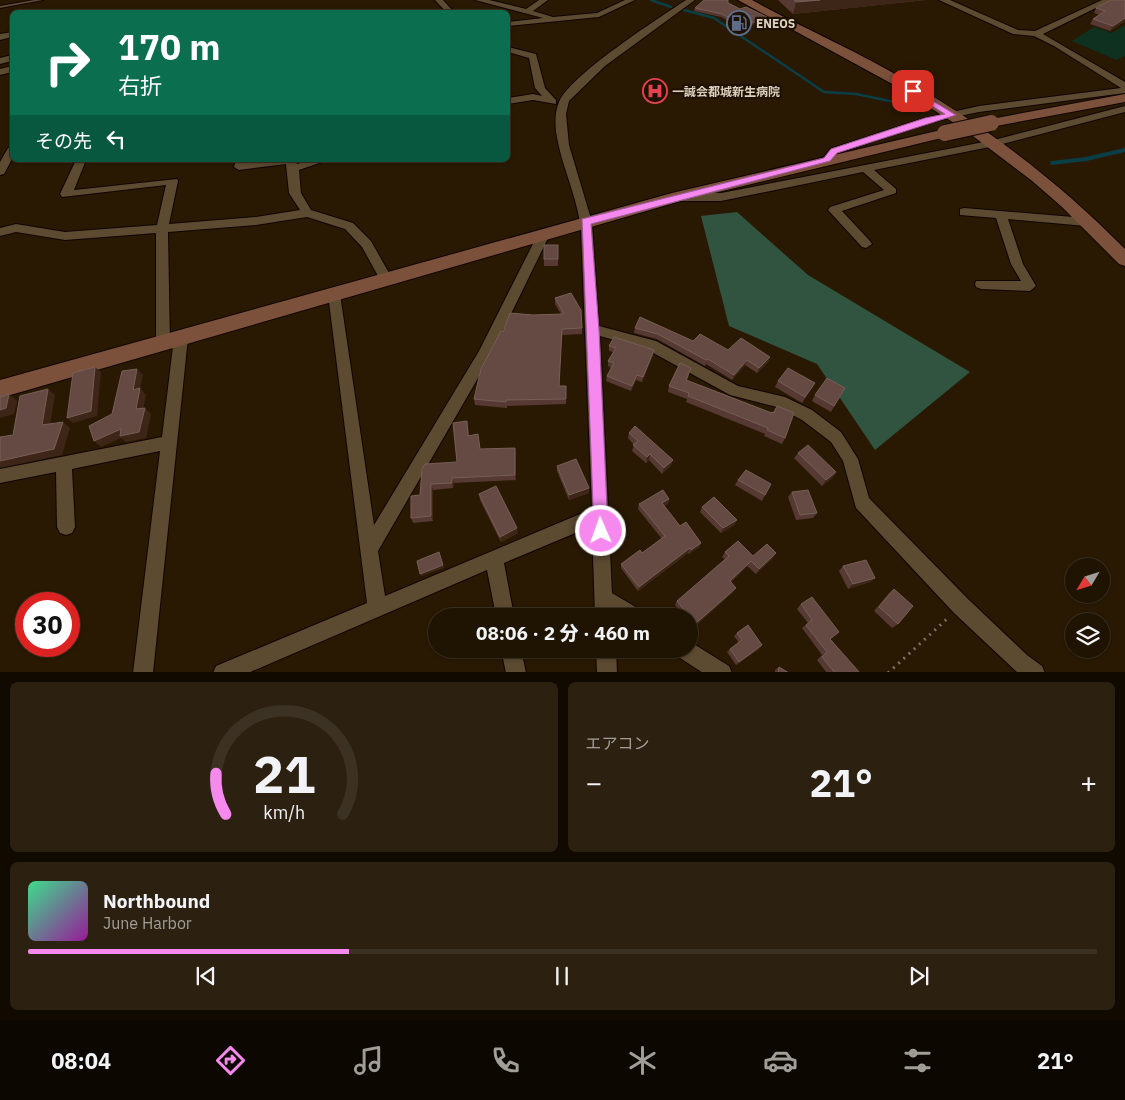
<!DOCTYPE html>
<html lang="ja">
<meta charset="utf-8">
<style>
:root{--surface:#1f1302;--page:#2c2011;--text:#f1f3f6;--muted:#a19e99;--line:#3c3224;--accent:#f589ee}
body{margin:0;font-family:"IBM Plex Sans","Noto Sans JP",sans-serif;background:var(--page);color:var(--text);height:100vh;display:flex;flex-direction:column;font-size:19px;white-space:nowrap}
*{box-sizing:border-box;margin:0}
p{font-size:16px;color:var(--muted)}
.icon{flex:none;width:28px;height:28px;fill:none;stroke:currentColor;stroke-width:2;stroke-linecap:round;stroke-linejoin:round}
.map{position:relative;height:672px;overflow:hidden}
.details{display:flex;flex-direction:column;gap:10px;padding:10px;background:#110a01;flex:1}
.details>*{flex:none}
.top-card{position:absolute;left:10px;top:10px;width:500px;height:152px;border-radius:8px;box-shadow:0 1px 4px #0004,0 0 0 1px var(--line);background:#0b6e4f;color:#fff;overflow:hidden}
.needle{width:32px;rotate:232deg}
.buttons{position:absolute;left:1065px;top:558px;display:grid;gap:10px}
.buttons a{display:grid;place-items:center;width:45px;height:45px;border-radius:50%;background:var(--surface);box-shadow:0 1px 4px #0004,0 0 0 1px var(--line);font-size:25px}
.speed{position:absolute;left:15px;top:592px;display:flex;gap:10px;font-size:25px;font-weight:700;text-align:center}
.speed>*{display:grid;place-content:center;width:65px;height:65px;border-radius:50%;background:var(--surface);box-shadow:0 1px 4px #0004,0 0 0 1px var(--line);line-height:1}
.speed .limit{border:8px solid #d22;background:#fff;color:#111}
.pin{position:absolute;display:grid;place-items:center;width:42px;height:42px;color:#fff;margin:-21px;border-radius:10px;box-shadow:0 2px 8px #0006}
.me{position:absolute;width:55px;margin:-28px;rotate:358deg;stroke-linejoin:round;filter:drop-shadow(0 0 4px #0008)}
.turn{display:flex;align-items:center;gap:18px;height:105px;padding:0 25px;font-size:22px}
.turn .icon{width:65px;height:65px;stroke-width:2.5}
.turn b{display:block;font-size:35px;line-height:42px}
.then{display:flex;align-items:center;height:48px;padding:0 25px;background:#0003;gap:10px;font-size:19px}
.big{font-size:38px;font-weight:800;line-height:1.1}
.details .card{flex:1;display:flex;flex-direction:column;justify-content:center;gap:8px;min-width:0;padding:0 18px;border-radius:8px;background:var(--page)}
.details .dial{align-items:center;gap:0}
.dial svg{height:130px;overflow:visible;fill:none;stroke:var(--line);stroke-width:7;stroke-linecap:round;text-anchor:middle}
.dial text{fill:var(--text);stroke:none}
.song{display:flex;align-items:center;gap:15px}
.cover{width:60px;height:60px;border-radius:8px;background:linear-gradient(135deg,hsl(150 70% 55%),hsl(300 70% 35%))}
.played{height:5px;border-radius:2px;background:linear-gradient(90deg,var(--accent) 30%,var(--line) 30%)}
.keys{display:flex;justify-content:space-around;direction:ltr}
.heat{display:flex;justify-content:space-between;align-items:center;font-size:28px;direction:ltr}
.details .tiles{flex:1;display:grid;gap:10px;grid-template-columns:1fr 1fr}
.card:last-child{grid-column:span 2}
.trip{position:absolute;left:428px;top:608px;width:270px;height:50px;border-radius:25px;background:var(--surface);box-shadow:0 1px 4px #0004,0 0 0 1px var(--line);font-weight:800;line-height:50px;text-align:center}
.menu{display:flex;height:80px;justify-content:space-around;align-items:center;background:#0c0801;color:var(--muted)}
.menu .icon{width:35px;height:35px}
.menu .active{color:var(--accent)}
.menu b{font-size:22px;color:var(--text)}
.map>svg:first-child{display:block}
.green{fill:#0f3120}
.forest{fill:#305440}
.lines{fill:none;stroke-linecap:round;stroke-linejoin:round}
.stream-far1{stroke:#0a3f47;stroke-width:2.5}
.stream{stroke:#0a3f47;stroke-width:4}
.lane-casing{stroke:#110400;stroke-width:2}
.street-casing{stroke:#110400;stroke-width:2}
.secondary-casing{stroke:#110400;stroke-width:2}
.path{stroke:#7c6f5c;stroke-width:3;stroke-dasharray:2 5;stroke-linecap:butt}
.lane{fill:#5c4a31;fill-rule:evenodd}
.street{fill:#5c4a31;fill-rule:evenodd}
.secondary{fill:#7b513c;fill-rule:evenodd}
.secondary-bridge-casing{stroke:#110400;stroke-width:18;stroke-linecap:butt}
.secondary-bridge{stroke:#7b513c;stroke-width:16}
.wall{fill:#553932}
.shaded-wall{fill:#3d2618}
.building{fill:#644a42;stroke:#765f56}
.route{fill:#f589ee;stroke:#9f599b}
.labels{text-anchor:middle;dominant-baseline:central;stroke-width:4.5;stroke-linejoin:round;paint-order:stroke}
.far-poi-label{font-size:12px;font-weight:bold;fill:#dcd2c3;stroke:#201000;text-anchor:start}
</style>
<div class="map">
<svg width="1125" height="673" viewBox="0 0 1125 673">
<rect width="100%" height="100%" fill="#291902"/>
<path class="green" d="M1125,25V56L1116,60L1072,41L1094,27L1112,33Z"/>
<path class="forest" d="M737,212L808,275L970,372L875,450L817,364L729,326L701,216Z"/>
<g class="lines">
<g class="stream-far1">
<path d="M651,0L671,7"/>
<path d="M684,10L714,18L824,92L856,94L909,105"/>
</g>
<path class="stream" d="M1052,163L1086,159L1125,150"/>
<defs>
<path id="lane" d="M34,0H43L0,8V6Z"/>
<g id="street">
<path d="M435,0H443L454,12H446Z"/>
<path d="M475,0H489L526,9L539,0H548L533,11L553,17L597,13L625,0H635L599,17L508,26V22L543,18Z"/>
<path d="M686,0H695L605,66L569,101L566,114L569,145L592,222L599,326L656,341L738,386L785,397L812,410L841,432L858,459L869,498L968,599L1027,655L1042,666L1045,673H1018L954,613L856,508L843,461L831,442L802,420L777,407L730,395L646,349L600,336L612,593L639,609L641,616H595L592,526L504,563L514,616H496L487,570L248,673H213L216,666L367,603L328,294L329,291H339L340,294L374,525L479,351L538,234L544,230L550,234L489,359L378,551L385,596L592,509L581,231C578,197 561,166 556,132C555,122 555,111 559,102C570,75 659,18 686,0Z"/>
<path d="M939,0H950L1018,30L1035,31L1102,0H1112L1043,34L1125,82V93L979,112L931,122L838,153L831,162H823L822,160L830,149L925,118L979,106L1121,88L1054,46L1034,36L1013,34Z"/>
<path d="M12,32V37L0,40V34Z"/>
<path d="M508,47L536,54L545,88L556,100V104L533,100L508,104V98L533,94L542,96L535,88L529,58L508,52Z"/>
<path d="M12,55V61L0,64V58Z"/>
<path d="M12,66V72L0,75V69Z"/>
<path d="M1125,106V112L995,146L874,170L896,189V193L842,211L870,241L872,244L866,248L862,247L828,210L830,207L884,190L863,172L721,201H678L672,197L678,193H721L994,140Z"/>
<path d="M12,147V159L4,174L0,175V162L8,148Z"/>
<path d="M76,160H86L74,190L177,179L178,181L169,224L256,217L300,210L289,193L286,164L239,170L234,167L236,160H246V163L295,160L297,164L311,160H328L299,170L301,193L311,210L353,223L371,241L393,280L392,283H382L362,247L345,229L307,217L256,225L168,232L170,343L168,347H158L156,343V233L65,240L16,232L0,236V228L16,224L65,232L157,225L166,185L62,197L60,194Z"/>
<path d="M964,208L1086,218L1092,222L1086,226L1008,219L1023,264L1036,286L1030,291L981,289L976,287L975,284L976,281H1021L1011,264L996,218L960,215V209Z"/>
<path d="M181,333L186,334L188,338L153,673H133L160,451L72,469L75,527L72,533L66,535L60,533L57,527L56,472L0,483V469L162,437L174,338L176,334Z"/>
<path d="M689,641L729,666L732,673H703L677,656L674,649H689Z"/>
<path d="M501,649H521L526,673H506Z"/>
<path d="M596,649H616L617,673H597Z"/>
</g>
<g id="secondary">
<path d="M738,0H752C803,28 857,51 907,81C987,127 1060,183 1125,249V266L1119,264L1062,207L1031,180L965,130L896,86Z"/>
<path d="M1125,94V102L991,127L984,123L991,119Z"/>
<path d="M945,129L952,133L950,136L681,201L0,398V380L672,193Z"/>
</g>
</defs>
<use href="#lane" class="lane-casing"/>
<use href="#street" class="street-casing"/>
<use href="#secondary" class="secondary-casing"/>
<path class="path" d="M888,673L948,618"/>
<use href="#lane" class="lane"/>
<use href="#street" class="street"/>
<use href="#secondary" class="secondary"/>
<defs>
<path id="secondary-bridge" d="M945,133L991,123"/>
</defs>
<use href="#secondary-bridge" class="secondary-bridge-casing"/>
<use href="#secondary-bridge" class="secondary-bridge"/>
</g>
<g class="wall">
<path d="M778,0H926L793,14Z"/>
<path d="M1111,0L1125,21L1110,31L1090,24L1093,19L1100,15L1094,13L1096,8Z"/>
<path d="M728,3L740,9L766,20L744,29L721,17L694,11L695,8Z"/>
<rect x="544" y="245" width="14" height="21"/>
<path d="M555,298L582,328V334L562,335L559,386H566V404L507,406V408L475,405L474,399L503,332L533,315L561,314L555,304Z"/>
<path d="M635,328L693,341L728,350L770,357L768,362L757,373L745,365L732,380L706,364L705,366L657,339L634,333Z"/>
<path d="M609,346L654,350L653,355L642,382L636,380L631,391L606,381L607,376L611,368L608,366V361L613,352L609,351Z"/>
<path d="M689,375L687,380L769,412H773L777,406L785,438L782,444L764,436L765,434L686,402L687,399L668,392L669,386Z"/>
<path d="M778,381L811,389L802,403L775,387Z"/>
<path d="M845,388L831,412L812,401L815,395Z"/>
<path d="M468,427L469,436L480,449L515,448L516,480L454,483L453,488L433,490V521L413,523L411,518L420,495L422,469L457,462Z"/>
<path d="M629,433L673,460L671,465L662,474L649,460L646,463L632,451L634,445L628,438Z"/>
<path d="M798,453L836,472L832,478L822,486L794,458Z"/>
<path d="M557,466L589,488V493L569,500L557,471Z"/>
<path d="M738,480L771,484L762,501L735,485Z"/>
<path d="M792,492L817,513L813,518L796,520L788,497Z"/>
<path d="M479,494L518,533L501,542L480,500Z"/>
<path d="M669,499L668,504L664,506L680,526L701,543L699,547L689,554L688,553L638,591L621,568V564L642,553L662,539L638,509L639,504Z"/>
<path d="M702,507L737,520L734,525L721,533L700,512Z"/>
<path d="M725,552L753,556L773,558L756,574L747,566L731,582L733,592L693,628L689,622V616H684L675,605L677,601L725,559L722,557Z"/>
<path d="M843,566L875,578L870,582L848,589L839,571Z"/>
<path d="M894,589L898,624L892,628L874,611L889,593Z"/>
<path d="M801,604L830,639L859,673H827L817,660L822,655L802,628L808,623L797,609Z"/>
<path d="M737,633L759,649L736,665L727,652L730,649L739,643L734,636Z"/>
<path d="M779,667L789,673H775V670Z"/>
</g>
<g class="shaded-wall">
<path d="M820,0H926L793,14L796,2Z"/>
<path d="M767,17L766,20L744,29L745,26Z"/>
<path d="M1125,18V21L1110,31L1113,26Z"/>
<path d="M654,350L653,355L642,382L643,377Z"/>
<path d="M770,357L768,362L757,373L759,368Z"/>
<path d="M747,360L745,365L732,380L734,375Z"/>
<path d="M95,367L101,372L97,416L73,423L67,418Z"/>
<path d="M137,369L143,375L140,388L146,395L142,415L136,409L133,390Z"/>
<path d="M637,375L636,380L631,391L632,386Z"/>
<path d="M48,389L55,395L49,431L42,425Z"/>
<path d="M9,394L17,401L14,414L0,418V410Z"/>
<path d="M145,408L151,414L146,438L126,442L121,438L101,447L94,441Z"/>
<path d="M63,422L70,428L62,455L0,468V461Z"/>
<path d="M515,448L516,454V480L515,475Z"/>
<path d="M650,454L649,460L646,463L647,457Z"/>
<path d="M673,460L671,465L662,474L664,468Z"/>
<path d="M836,472L832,478L822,486L826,480Z"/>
<path d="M452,478L454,483L453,488L452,483Z"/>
<path d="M431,484L433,490V521L431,516Z"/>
<path d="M589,488V493L569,500V495Z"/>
<path d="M669,499L668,504L660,508L662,503Z"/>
<path d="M737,520L734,525L721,533L723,528Z"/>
<path d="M517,528L518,533L501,542L500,537Z"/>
<path d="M701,543L699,547L689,554L691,550Z"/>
<path d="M690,548L688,553L638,591L639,587Z"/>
<path d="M776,553L773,558L756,574L759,569Z"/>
<path d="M440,555L444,568L421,576L420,574Z"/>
<path d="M751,561L747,566L727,585L730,581Z"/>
<path d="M875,578L870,582L848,589L853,584Z"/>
<path d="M736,588L733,592L693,628L695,624Z"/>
<path d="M762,645L759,649L736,665L739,662Z"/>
</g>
<g class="building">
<path d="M704,0H728V3L740,9L746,7L767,17L745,26L722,14L695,8Z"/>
<path d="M794,0H820L796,2Z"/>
<path d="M1111,0H1125V18L1113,26L1093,19L1105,11L1096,8Z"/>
<rect x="544" y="245" width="14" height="14"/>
<path d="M571,293L581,310L582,328L562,329L559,386H566V399L506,400V402L474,399L481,369L501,331L503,332L510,313L533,315L564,314L555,298Z"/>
<path d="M640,317L693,341L700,334L728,350L741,338L770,357L759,368L747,360L734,375L708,359L706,360L658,334L635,328Z"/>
<path d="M614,337L654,350L643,377L637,375L632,386L607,376L614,363L608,361L616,348L609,346Z"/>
<path d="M680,363L691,368L686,380L769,412L774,413L777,406L794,413L785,438L767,430L768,428L688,396L689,393L669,386Z"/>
<path d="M95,367L91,411L67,418L73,373Z"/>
<path d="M788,368L815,383L805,397L778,381Z"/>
<path d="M137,369L133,390L140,388L136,409L145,408L139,432L120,436L121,429L94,441L89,426L112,414L122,371Z"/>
<path d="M827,378L845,388L834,406L815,395Z"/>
<path d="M48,389L42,425L63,422L54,449L0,461V437L13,435L20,396Z"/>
<path d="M9,394L6,408L0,410V397Z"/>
<path d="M467,421L468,436L478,434L480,449L515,448V475L452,478V483L431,484V516L411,518V496L420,495L422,469L425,464L457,462L453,423Z"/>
<path d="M635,426L673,460L664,468L650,454L647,457L633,445L638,441L629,433Z"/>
<path d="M808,445L836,472L826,480L798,453Z"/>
<path d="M576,459L589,488L569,495L557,466Z"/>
<path d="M746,470L771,484L765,495L738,480Z"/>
<path d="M496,486L517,528L500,537L479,494Z"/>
<path d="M663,490L669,499L662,503L680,526L686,522L701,543L691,550L690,548L639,587L621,564L640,550L642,553L665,536L639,504Z"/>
<path d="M808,490L817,513L800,515L792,492Z"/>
<path d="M714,497L737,520L723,528L702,507Z"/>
<path d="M738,541L753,556L767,544L776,553L759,569L751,561L730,581L736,588L695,624L677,601L729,556L725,552Z"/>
<path d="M439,552L443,565L420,574L417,561Z"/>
<path d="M866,560L875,578L853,584L843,566Z"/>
<path d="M894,589L913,606L898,624L879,607Z"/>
<path d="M812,597L839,632L830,639L860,673H835L822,657L827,652L806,625L812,620L801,604Z"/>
<path d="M748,625L762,645L739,662L730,649L742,640L737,633Z"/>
<path d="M779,667L789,673H778Z"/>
</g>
<path class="route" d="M913,89L956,115L837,153L830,161L591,224L599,330L608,531L606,536L601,538L596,536L594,531L582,219L824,158L831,149L925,118L945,114L911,93L909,91Z"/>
<defs>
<symbol id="fuel-ring" viewBox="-11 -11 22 22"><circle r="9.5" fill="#201000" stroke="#5c6f8a" stroke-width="1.5"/><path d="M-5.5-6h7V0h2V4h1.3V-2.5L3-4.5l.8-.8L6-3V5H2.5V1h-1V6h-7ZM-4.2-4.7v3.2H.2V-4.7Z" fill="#5c6f8a"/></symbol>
<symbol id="hospital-ring" viewBox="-11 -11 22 22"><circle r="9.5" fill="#201000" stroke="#e0444e" stroke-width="1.5"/><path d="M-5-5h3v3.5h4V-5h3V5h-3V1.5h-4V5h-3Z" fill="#e0444e"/></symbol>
</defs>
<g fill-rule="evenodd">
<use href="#fuel-ring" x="725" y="9" width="28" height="28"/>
<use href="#hospital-ring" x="641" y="77" width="28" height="28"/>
</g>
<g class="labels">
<g class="far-poi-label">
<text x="756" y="23">ENEOS</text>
<text x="672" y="91">一誠会都城新生病院</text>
</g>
</g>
</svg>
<div class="buttons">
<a><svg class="needle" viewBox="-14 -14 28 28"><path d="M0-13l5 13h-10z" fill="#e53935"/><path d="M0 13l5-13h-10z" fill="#a19e99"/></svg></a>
<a><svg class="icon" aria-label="layers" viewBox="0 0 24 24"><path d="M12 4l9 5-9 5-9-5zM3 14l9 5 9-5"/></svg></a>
</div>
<div class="speed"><div class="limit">30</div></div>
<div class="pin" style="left:913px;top:91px;background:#d93025"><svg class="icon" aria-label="arrive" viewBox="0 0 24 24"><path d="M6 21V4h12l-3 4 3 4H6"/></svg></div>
<svg class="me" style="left:601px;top:531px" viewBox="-20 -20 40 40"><circle r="17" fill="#f589ee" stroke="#fff" stroke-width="3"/><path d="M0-11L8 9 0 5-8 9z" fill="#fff"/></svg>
<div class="trip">08:06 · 2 分 · 460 m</div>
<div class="top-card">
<div class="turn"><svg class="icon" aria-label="right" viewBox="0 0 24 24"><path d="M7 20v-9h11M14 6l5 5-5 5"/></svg><div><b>170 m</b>右折</div></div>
<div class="then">その先<svg class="icon" aria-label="left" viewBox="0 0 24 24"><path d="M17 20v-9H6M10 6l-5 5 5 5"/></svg></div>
</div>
</div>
<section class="details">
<div class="tiles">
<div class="card dial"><svg viewBox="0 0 100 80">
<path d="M14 69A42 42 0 1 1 86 69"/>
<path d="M14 69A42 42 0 0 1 8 44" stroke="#f589ee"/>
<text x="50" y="56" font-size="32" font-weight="700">21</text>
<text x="50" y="72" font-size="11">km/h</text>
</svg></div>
<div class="card"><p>エアコン</p>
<div class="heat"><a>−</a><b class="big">21°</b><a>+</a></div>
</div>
<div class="card">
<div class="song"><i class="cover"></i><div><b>Northbound</b><p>June Harbor</p></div></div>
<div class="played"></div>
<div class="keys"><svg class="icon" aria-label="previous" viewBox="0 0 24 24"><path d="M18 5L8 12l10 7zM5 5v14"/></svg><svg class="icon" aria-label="pause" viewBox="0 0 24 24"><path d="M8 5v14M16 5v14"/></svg><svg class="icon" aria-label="next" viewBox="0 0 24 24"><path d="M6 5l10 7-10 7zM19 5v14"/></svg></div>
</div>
</div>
</section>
<nav class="menu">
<b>08:04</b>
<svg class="icon active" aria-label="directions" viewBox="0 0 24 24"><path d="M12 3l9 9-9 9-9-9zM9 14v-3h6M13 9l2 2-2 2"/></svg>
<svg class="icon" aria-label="music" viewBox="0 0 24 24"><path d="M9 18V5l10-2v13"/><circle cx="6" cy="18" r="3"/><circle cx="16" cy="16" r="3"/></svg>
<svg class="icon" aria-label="phone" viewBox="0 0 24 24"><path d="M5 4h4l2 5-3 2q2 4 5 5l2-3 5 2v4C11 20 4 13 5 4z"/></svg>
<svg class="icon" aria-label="climate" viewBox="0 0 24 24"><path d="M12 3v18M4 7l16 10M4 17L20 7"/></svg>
<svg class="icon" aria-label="car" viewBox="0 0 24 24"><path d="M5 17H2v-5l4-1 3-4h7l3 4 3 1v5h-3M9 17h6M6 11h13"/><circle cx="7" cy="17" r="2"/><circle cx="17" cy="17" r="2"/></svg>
<svg class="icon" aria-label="filters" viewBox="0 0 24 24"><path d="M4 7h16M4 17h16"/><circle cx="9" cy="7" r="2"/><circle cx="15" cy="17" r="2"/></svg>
<b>21°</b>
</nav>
